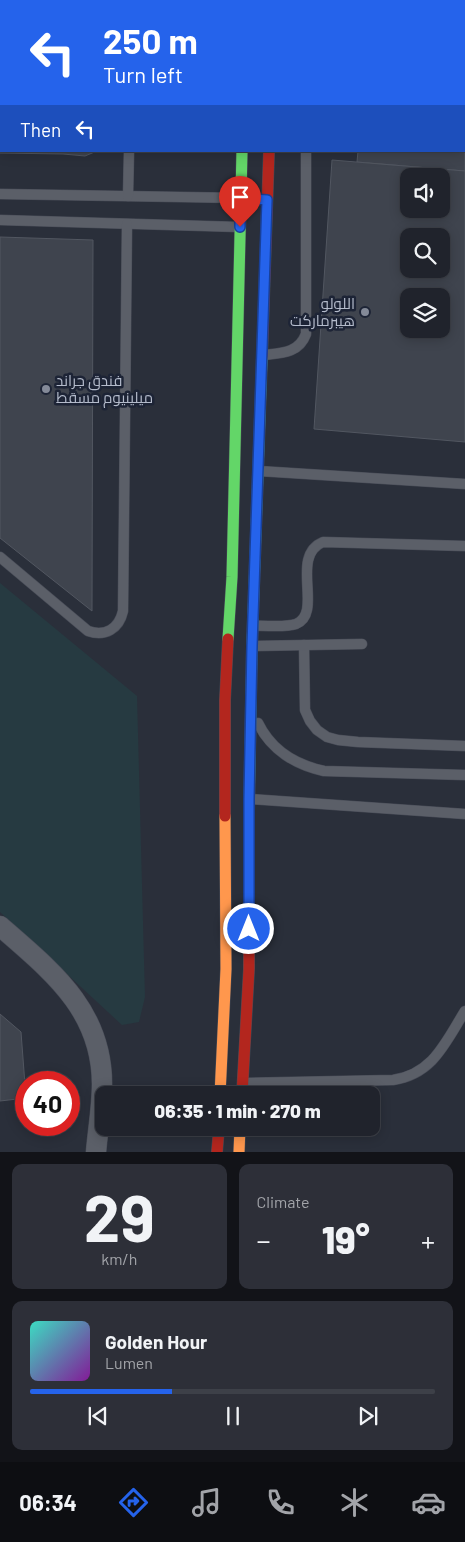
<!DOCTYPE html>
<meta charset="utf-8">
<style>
:root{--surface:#20232c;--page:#2d2f38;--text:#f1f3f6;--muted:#a2a4a9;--line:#3d4048;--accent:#2563eb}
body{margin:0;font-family:Barlow,Cairo,sans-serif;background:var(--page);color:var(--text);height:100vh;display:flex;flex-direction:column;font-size:19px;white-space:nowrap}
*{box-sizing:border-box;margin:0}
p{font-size:16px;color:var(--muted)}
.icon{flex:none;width:28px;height:28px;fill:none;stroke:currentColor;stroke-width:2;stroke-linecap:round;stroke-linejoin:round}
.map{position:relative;height:1152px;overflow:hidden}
.sheet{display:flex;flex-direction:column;gap:12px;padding:12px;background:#121318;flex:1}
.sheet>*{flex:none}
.hud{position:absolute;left:0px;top:0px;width:465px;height:152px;box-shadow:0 2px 12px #0003,0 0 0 1px var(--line);background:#2563eb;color:#fff;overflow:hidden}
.controls{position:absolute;left:400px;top:168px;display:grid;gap:10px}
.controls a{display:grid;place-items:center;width:50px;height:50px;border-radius:10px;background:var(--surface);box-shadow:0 2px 12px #0003,0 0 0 1px var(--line);font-size:25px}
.speed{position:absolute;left:15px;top:1071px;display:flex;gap:10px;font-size:25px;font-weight:700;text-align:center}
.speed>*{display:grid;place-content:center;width:65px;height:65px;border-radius:50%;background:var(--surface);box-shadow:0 2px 12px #0003,0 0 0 1px var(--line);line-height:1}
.speed .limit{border:8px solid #d22;background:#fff;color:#111}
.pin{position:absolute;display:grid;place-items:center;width:42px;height:42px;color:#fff;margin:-51px -21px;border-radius:50% 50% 50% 0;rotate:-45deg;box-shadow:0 0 5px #0007}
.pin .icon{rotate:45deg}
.me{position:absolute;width:55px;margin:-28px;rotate:0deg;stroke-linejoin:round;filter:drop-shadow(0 0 4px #0008)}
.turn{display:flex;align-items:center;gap:18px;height:105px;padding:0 20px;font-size:22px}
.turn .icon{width:65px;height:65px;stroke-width:2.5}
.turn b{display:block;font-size:35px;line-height:42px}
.then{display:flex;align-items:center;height:48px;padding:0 20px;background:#0003;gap:10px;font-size:19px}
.big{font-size:38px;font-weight:800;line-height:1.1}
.sheet .card{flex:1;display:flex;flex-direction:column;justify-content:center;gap:8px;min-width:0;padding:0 18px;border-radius:10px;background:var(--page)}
.sheet .dial{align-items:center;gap:0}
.dial b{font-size:65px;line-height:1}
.song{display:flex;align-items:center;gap:15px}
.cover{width:60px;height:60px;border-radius:8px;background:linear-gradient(135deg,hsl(170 70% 55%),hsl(290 70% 35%))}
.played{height:5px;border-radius:2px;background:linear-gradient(90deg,var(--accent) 35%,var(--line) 35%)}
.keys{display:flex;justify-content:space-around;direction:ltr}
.heat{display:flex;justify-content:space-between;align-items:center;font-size:28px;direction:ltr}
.sheet .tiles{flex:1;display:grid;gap:12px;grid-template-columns:1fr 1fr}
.card:last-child{grid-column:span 2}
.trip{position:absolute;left:95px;top:1086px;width:285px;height:50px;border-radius:10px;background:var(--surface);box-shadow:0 2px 12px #0003,0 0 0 1px var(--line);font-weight:800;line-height:50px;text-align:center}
.dock{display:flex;height:80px;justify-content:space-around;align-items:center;background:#0d0e12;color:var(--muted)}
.dock .icon{width:35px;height:35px}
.dock .current{color:var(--accent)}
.dock b{font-size:22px;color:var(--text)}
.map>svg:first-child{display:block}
.green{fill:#263a41}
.building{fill:#3f444e;stroke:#525761;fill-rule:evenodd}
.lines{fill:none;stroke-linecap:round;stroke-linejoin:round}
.lane-casing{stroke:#484c57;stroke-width:11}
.street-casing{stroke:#484c57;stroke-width:21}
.fast-casing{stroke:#484c57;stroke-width:12}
.slow-casing{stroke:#484c57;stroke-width:12}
.jam-casing{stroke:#484c57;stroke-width:12}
.lane{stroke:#5b5f68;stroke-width:10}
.street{stroke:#5b5f68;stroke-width:20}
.fast{stroke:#63d668;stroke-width:11}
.slow{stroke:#ff974d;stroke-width:11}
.jam{stroke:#b3261e;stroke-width:11}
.route-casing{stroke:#184099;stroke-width:12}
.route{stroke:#2563eb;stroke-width:9}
.poi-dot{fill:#848a98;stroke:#1d2436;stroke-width:2}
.labels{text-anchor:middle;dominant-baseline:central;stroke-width:5;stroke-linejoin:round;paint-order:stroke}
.poi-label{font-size:15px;fill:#b4bbcb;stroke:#1d2436;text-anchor:end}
</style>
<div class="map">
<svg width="465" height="1152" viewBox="0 0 465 1152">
<rect width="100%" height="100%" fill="#2a2f3a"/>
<path class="green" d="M0,583L137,696L145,997L139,1022L122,1025L0,912Z"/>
<g class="building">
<path d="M0,0H123L1,1V151H97L85,156L63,154L0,153Z"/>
<path d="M367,0H465V171L357,162L358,151H464V1Z"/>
<path d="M332,160L465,171V442L314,429ZM409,176H441V209H409ZM409,236H441V269H409ZM409,296H441V329H409Z"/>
<path d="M0,237L93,240L92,611L0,538Z"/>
<path d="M0,1014L21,1032L26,1098L0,1101Z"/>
</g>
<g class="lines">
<defs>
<g id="lane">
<path d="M133,1V0"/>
<path d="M222,1V0"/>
<path d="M296,1V0"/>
<path d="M326,1V0"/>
<path d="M341,1V0"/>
<path d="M0,194L241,198"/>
<path d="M128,196L129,151"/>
<path d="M0,220L239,227"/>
<path d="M264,355C282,353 299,353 306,334V151"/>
<path d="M259,471L465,484"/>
<path d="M0,557L88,631C105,637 119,629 123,611L127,224"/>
<path d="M253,626C266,625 284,628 296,624C324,613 289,556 323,542L465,546"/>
<path d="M304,645L305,710L310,721L317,730L327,737L338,740L358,742L465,746"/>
<path d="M253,646L362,644"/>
<path d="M258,723C271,750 296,765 324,771L465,775"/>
<path d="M249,799L465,814"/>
<path d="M244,1083L393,1080C433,1074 445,1043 465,1011"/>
</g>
<path id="street" d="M0,926C50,970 102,1009 102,1084C102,1106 98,1129 96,1152"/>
<g id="fast">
<path d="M228,639L232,577L242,151"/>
<path d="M249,813L252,646L262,358"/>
</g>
<g id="slow">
<path d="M249,0V1"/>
<path d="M220,1095L226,969L225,816"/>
<path d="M239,1152L240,1128"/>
</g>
<g id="jam">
<path d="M275,0V1"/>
<path d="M262,358L269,151"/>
<path d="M225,816V700L228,639"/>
<path d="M242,1095L249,969V813"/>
<path d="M217,1152L219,1128"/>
</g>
</defs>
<use href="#lane" class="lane-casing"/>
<use href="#street" class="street-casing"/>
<use href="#fast" class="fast-casing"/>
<use href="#slow" class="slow-casing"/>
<use href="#jam" class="jam-casing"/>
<use href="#lane" class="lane"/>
<use href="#street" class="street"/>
<use href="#fast" class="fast"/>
<use href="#slow" class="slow"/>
<use href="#jam" class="jam"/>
</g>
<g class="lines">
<defs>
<path id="route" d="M240,227V198L267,200L252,646L249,799V929"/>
</defs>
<use href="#route" class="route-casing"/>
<use href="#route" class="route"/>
</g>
<g class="poi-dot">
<circle cx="365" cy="312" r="5"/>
<circle cx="46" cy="389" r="5"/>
</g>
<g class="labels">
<g class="poi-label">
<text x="355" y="303">اللولو<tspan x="355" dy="17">هيبرماركت</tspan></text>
<text x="56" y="380" text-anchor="start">فندق جراند<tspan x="56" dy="17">ميلينيوم مسقط</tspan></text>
</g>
</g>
</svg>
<div class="controls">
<a><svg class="icon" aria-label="sound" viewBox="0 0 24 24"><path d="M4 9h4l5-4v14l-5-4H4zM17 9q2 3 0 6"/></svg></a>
<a><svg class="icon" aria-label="search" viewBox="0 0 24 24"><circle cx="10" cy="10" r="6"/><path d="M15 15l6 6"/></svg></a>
<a><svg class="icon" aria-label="layers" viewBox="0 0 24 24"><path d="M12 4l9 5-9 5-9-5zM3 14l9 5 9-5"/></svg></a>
</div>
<div class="speed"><div class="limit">40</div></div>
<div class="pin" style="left:240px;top:227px;background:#d93025"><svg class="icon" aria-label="arrive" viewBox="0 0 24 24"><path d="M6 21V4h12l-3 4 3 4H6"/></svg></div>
<svg class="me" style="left:249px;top:929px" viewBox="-20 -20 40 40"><circle r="17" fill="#2563eb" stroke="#fff" stroke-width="3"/><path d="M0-11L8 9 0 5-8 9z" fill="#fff"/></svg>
<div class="trip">06:35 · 1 min · 270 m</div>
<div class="hud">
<div class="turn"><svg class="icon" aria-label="left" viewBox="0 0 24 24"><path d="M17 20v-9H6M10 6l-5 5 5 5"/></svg><div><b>250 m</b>Turn left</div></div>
<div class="then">Then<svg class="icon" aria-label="left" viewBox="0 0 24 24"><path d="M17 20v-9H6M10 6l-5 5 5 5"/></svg></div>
</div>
</div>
<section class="sheet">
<div class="tiles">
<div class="card dial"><b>29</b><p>km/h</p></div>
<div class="card"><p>Climate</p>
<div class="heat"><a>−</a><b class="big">19°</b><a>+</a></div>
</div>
<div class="card">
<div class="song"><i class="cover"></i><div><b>Golden Hour</b><p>Lumen</p></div></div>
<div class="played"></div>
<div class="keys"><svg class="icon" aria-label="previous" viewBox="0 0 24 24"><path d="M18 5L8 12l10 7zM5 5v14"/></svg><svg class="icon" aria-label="pause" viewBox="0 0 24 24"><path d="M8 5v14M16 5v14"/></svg><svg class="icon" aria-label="next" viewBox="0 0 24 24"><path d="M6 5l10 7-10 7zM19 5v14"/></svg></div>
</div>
</div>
</section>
<nav class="dock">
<b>06:34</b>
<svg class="icon current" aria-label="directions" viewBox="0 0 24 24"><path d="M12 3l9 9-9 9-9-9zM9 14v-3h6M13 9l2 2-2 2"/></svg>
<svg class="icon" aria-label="music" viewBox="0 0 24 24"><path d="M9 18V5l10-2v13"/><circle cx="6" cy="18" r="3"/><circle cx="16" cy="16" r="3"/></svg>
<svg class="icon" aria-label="phone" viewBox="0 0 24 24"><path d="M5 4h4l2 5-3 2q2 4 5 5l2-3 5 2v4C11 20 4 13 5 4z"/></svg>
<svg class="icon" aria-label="climate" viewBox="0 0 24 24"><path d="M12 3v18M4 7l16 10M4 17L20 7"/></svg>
<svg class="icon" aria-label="car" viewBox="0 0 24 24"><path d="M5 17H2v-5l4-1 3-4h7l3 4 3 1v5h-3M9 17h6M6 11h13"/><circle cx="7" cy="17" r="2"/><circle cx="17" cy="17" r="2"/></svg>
</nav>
